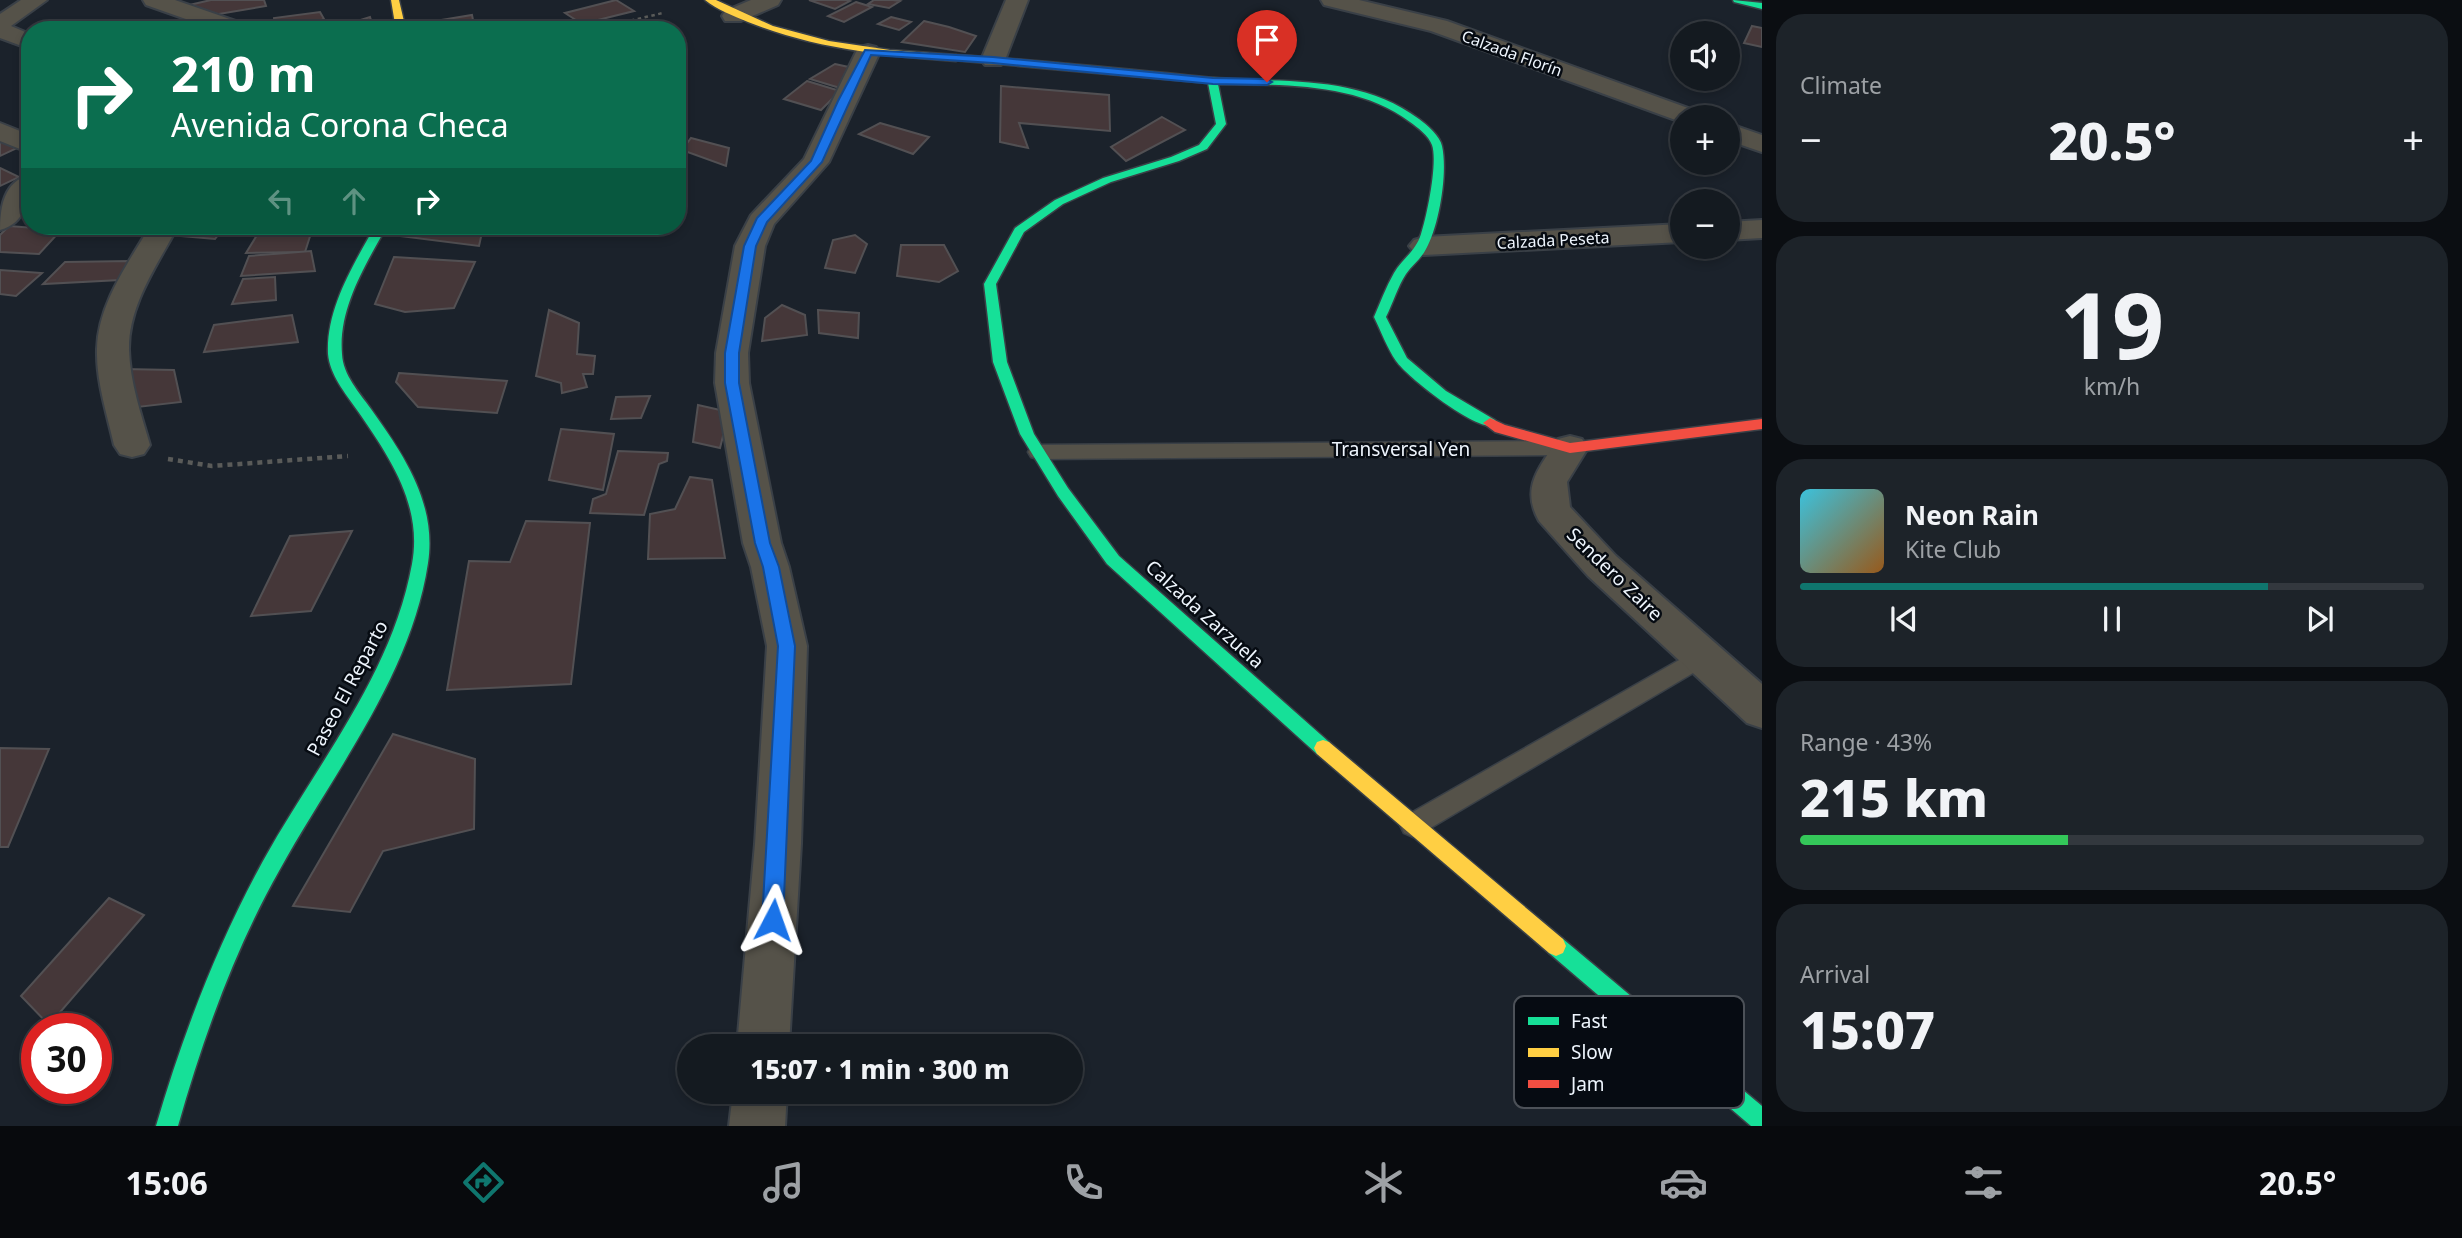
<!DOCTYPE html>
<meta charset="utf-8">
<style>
:root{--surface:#141a20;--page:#1d2329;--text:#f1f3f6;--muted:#9da1a5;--line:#33383e;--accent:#0f766e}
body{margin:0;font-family:"Noto Sans",sans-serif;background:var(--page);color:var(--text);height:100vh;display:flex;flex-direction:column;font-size:26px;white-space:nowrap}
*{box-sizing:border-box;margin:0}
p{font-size:23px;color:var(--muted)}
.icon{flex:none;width:38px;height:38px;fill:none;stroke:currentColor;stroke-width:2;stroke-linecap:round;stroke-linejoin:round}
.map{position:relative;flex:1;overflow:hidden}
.panel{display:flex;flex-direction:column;gap:14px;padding:14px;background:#0b0e12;width:700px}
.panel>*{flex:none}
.guide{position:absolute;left:21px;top:21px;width:665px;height:214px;border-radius:28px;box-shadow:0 4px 10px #0003,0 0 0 2px var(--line);background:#0b6e4f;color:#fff;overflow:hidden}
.buttons{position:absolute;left:1670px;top:21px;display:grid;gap:14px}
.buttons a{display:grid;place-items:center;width:70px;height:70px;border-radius:50%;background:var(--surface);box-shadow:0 4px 10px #0003,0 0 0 2px var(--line);font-size:35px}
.speed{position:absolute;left:21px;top:1013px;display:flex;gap:14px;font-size:35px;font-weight:700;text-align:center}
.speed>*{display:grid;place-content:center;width:91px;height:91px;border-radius:50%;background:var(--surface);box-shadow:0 4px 10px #0003,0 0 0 2px var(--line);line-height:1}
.speed .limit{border:10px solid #d22;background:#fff;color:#111}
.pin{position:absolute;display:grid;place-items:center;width:60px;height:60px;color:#fff;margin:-72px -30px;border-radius:50% 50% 50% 0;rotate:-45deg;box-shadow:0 0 7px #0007}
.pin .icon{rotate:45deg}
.me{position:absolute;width:77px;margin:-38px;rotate:4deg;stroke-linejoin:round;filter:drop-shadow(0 0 5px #0008)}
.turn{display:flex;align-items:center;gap:24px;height:147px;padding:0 35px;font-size:32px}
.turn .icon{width:91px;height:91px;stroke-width:2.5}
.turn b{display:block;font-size:49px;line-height:60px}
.lanes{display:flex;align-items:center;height:66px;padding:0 35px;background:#0003;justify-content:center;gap:35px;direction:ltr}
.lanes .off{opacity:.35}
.big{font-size:52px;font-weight:800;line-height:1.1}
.panel .widget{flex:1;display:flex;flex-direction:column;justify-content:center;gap:10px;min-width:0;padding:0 24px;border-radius:28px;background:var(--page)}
.panel .dial{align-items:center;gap:0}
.dial b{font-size:91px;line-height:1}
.song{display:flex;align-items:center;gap:21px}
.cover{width:84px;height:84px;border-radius:10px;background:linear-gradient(135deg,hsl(190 70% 55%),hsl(30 70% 35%))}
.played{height:7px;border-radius:4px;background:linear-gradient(90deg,var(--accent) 75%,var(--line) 75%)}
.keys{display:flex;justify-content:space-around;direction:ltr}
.heat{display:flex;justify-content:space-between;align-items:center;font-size:38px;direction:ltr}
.charge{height:10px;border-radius:5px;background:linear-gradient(90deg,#34c759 43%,var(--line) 0)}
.trip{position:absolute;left:677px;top:1034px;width:406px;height:70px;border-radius:35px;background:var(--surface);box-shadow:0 4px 10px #0003,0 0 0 2px var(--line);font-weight:800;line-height:70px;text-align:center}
.dock{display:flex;height:112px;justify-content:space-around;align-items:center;background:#080a0d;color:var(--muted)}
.dock .icon{width:49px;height:49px}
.dock .active{color:var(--accent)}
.dock b{font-size:32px;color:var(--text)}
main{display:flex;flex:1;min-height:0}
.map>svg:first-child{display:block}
.building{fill:#453739;stroke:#525053;stroke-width:2}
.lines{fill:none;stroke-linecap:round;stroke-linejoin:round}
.lane-casing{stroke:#3a4047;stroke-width:3}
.street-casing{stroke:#3a4047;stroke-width:4}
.fast-casing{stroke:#3a4047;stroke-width:3}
.slow-casing{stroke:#3a4047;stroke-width:3}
.jam-casing{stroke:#3a4047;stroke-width:3}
.path-far1{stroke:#5a5b59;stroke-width:2.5;stroke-dasharray:3.5 3.5;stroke-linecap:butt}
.path{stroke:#5a5b59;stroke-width:4.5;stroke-dasharray:5 5;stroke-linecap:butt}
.lane{fill:#555249;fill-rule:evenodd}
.street{fill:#555249;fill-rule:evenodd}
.fast{fill:#16e098;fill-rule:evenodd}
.slow{fill:#ffcf43;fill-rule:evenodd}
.jam{fill:#f24e42;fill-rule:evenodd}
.route{fill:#1a73e8;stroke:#114b97;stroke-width:2}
.labels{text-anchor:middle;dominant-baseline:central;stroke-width:5;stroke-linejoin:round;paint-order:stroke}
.far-street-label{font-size:16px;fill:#eef5fd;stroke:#060b12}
.street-label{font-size:19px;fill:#eef5fd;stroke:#060b12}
.key{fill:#060b12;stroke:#4c5158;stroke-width:2}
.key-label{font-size:19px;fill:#eef5fd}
</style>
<main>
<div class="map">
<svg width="1762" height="1126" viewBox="0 0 1762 1126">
<rect width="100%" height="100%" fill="#1b222b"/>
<g class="building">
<path d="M211,0H264L266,6L213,15L189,5Z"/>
<path d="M616,0L634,11L582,24L565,13Z"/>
<path d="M809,0H847L850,1L835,9Z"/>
<path d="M874,0H893L900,1L889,8L868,4Z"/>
<path d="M856,2L872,7L844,22L828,16Z"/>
<path d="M320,12L324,19L297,30H275L274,18Z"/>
<path d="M472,15L475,30H414L411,25Z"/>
<path d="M370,17L374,30L332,29Z"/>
<path d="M891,17L911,22L899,30L878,24Z"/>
<path d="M924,21L949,27L976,36L965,52L902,42Z"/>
<path d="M1752,26L1762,28V47L1744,43Z"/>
<path d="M835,64L853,68L840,88L810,79Z"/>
<path d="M807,81L840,91L821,110L784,99Z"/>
<path d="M1001,86L1109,95L1110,131L1019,123L1028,148L1000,142Z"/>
<path d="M1162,117L1185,130L1126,161L1111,147Z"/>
<path d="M880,123L929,137L913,154L859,134Z"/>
<path d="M691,138L729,148L726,166L682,150Z"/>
<path d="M0,140L17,148L0,156Z"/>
<path d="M0,168L19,177L0,186Z"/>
<path d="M9,226L61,230L39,254L0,252V235Z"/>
<path d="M173,226H225L215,239L168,235Z"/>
<path d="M407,226H454L483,228L479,246L400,236Z"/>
<path d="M262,227H313L305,252L246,253Z"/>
<path d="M855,235L867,244L855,273L825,268L833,240Z"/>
<path d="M901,245H944L958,271L939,282L897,276Z"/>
<path d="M311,251L315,271L241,276L249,256Z"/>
<path d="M394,257L475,262L454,308L405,312L375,304Z"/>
<path d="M130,261L120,280L43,284L65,262Z"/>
<path d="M0,270L42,273L16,296L0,294Z"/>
<path d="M275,277L276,300L232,304L243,279Z"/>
<path d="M782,305L805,315L807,335L762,341L765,318Z"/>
<path d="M549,310L579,323L577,354L595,356L593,374H583L587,387L562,393L561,383L536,376Z"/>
<path d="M818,310L859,313L858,338L819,333Z"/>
<path d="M292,315L298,342L204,352L214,325Z"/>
<path d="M123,369L174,370L181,402L129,408Z"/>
<path d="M399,373L507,381L497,413L418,407L396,382Z"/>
<path d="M650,396L641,418L611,419L616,397Z"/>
<path d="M698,405L729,412L720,448L693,442Z"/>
<path d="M561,429L614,434L603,490L549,480Z"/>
<path d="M618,451L668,453L667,461L659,464L644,515L590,513L593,499L606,494Z"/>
<path d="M690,477L712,480L725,558L648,559L650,514L675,509Z"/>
<path d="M526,521L590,523L571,684L447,690L469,561L510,562Z"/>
<path d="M352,531L311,611L251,616L290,536Z"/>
<path d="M393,734L475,759L474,829L383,851L350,912L293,906Z"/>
<path d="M0,748L49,749L8,847H0Z"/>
<path d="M109,898L144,915L49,1025L21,996Z"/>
</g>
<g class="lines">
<defs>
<g id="lane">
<path d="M1554,441L1561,443L1564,448L1561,453L1554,455L1038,459L1031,457L1028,452L1031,447L1038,445Z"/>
<path d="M1702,647L1710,649L1713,656L1710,663L1422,833L1413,837L1404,833L1400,825L1404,817Z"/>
</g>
<g id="street">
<path d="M21,0H47L11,26L30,34V49L0,38V14Z"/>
<path d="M143,0H175L247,25L250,30H217L146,5Z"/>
<path d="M751,0H781L778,5L741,21H725L722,16L725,11Z"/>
<path d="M1006,0H1028L1005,60L1001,65H985L981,60Z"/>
<path d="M1321,0H1359L1447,21L1699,112L1703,117H1682L1681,122L1431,31L1324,5Z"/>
<path d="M868,45L876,47L880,52L829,162L774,224L765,246L748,353L749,383L781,543L789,567L807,646L801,844L789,1046H737L755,844L767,646L751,567L743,543L715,383L716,353L735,246L751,215L804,159L856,52L860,47Z"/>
<path d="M0,123L30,135V153L0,141Z"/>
<path d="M1727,123L1762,135V152L1727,140Z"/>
<path d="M30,175C30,198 26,223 0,230C0,207 4,181 30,175Z"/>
<path d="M1762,220V238L1727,240V222Z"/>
<path d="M1682,224V242L1424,255L1414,252L1409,246L1414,240L1424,237Z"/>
<path d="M150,226H178C158,264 128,305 129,350C130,382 141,414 150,445L144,454L132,457L120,454L114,445C107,414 96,381 97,349C98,304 128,264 150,226Z"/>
<path d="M1570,436L1582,439L1588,448L1567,482L1570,507L1616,556L1762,684V728L1747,723L1588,576L1539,521C1520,487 1540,467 1558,439Z"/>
<path d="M733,1092H787L785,1126H729Z"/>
</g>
<g id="fast">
<path d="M1733,0L1762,3V9L1734,2Z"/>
<path d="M956,55C1039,60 1121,69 1204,77C1276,84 1356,72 1419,119C1427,125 1440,136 1442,146C1448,173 1439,226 1426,249C1421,259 1412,265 1406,274C1398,286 1393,303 1386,317L1407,358L1446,391L1495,420L1497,423L1495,426C1476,431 1408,378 1396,361C1387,348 1381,331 1374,317C1380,303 1386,287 1394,273C1402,259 1416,251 1421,234C1427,216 1438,162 1432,145C1429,136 1417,127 1410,122C1357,82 1281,85 1218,84L1226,124L1207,149L1179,161L1111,182L1063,204L1024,232L996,284L1007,362L1034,434L1068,488L1119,556L1329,742L1332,748L1329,754L1323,756L1317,754L1107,564L1058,496L1020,434L993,362L984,284L1015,228L1055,200L1103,178L1171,157L1199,145L1216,124L1208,83L953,60L951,58Z"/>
<path d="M375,226H387C366,264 338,308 342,354C343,375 359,392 371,409C404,455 437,504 428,563C411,676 333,773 279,871C234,951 203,1038 178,1126H156C183,1034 217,945 263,861C316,765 392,675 412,564C423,505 389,456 357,410C345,393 330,375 328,354C326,308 354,264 375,226Z"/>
<path d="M1556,936L1563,939L1762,1106V1126H1751L1549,953L1546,946L1549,939Z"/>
</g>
<g id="slow">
<path d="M391,0H399L406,30H396Z"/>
<path d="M705,0H716L773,26L829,41L890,50L956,55L961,58L956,61C885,56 815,49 748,22C734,16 717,10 705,0Z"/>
<path d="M1323,740L1329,742L1563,939L1566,946L1563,953L1556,956L1549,953L1317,754L1314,748L1317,742Z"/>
</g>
<path id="jam" d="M1490,418L1505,425L1570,443L1762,419V429L1570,453L1495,432L1483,423Z"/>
</defs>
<use href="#lane" class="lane-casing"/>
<use href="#street" class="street-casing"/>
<use href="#fast" class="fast-casing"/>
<use href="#slow" class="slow-casing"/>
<use href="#jam" class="jam-casing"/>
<path class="path-far1" d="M590,30L663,13"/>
<path class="path" d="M168,459L212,466L348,456"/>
<use href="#lane" class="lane"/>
<use href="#street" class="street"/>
<use href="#fast" class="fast"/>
<use href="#slow" class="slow"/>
<use href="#jam" class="jam"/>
</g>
<path class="route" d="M865,50L993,57L1213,78L1267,79L1272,82L1267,85L1213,84L993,63L871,55L822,162L767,222L756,246L739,353V383L770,543L779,567L795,646L783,920L780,927L773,930L765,927L762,920L778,646L763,567L755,543L725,383V353L744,246L757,218L811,161L838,101Z"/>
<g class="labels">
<g class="far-street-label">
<text transform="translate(1512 53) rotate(20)">Calzada Florín</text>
<text transform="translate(1553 240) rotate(-3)">Calzada Peseta</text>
</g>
<g class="street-label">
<text x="1401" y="449">Transversal Yen</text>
<text transform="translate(1615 574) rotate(44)">Sendero Zaire</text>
<text transform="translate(1205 614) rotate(42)">Calzada Zarzuela</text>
<text transform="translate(347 688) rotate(-62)">Paseo El Reparto</text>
</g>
</g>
<rect x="1514" y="996" width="230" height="112" rx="10" class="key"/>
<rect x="1528" y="1017" width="31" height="8" fill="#16e098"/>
<rect x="1528" y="1048" width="31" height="9" fill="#ffcf43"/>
<rect x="1528" y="1080" width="31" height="8" fill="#f24e42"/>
<g class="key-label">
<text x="1571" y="1028">Fast</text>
<text x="1571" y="1059">Slow</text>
<text x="1571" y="1091">Jam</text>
</g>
</svg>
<div class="buttons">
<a><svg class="icon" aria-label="sound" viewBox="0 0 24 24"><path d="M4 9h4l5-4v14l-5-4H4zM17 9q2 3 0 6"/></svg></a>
<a>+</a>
<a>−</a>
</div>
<div class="speed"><div class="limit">30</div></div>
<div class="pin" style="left:1267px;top:82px;background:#d93025"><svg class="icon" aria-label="arrive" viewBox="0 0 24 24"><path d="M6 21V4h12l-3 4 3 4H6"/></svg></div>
<svg class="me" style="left:773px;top:920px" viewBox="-20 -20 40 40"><path d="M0-17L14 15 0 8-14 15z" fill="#1a73e8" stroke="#fff" stroke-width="4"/></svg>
<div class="trip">15:07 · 1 min · 300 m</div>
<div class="guide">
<div class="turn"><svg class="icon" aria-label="right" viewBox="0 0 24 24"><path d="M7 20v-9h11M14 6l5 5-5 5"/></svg><div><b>210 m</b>Avenida Corona Checa</div></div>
<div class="lanes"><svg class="icon off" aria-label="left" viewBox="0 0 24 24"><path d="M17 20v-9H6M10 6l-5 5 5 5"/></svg><svg class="icon off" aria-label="ahead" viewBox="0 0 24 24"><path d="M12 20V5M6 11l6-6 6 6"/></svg><svg class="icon" aria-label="right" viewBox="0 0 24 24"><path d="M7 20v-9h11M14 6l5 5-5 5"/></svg></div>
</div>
</div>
<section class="panel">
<div class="widget"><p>Climate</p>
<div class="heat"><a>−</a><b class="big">20.5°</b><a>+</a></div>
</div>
<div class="widget dial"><b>19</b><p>km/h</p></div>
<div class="widget">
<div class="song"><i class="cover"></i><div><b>Neon Rain</b><p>Kite Club</p></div></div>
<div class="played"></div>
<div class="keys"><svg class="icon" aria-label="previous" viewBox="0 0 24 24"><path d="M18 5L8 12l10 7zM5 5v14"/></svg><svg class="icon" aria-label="pause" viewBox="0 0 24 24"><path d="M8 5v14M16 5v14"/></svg><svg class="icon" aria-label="next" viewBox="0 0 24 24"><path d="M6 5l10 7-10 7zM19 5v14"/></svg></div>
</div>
<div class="widget"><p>Range · 43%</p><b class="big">215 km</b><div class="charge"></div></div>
<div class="widget"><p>Arrival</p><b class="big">15:07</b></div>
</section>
</main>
<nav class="dock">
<b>15:06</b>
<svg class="icon active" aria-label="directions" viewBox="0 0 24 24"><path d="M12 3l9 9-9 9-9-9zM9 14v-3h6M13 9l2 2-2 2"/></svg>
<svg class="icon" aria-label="music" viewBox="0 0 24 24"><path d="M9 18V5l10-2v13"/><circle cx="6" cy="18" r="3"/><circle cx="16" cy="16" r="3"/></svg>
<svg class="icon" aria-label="phone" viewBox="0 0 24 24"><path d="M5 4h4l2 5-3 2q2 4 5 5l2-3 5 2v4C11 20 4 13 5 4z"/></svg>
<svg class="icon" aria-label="climate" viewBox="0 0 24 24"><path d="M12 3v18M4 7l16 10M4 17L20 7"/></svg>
<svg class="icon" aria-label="car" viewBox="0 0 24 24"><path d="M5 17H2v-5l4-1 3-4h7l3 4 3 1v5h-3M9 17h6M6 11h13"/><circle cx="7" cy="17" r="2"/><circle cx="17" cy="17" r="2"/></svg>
<svg class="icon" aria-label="filters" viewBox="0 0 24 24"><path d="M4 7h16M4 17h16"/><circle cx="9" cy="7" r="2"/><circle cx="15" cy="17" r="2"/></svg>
<b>20.5°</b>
</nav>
